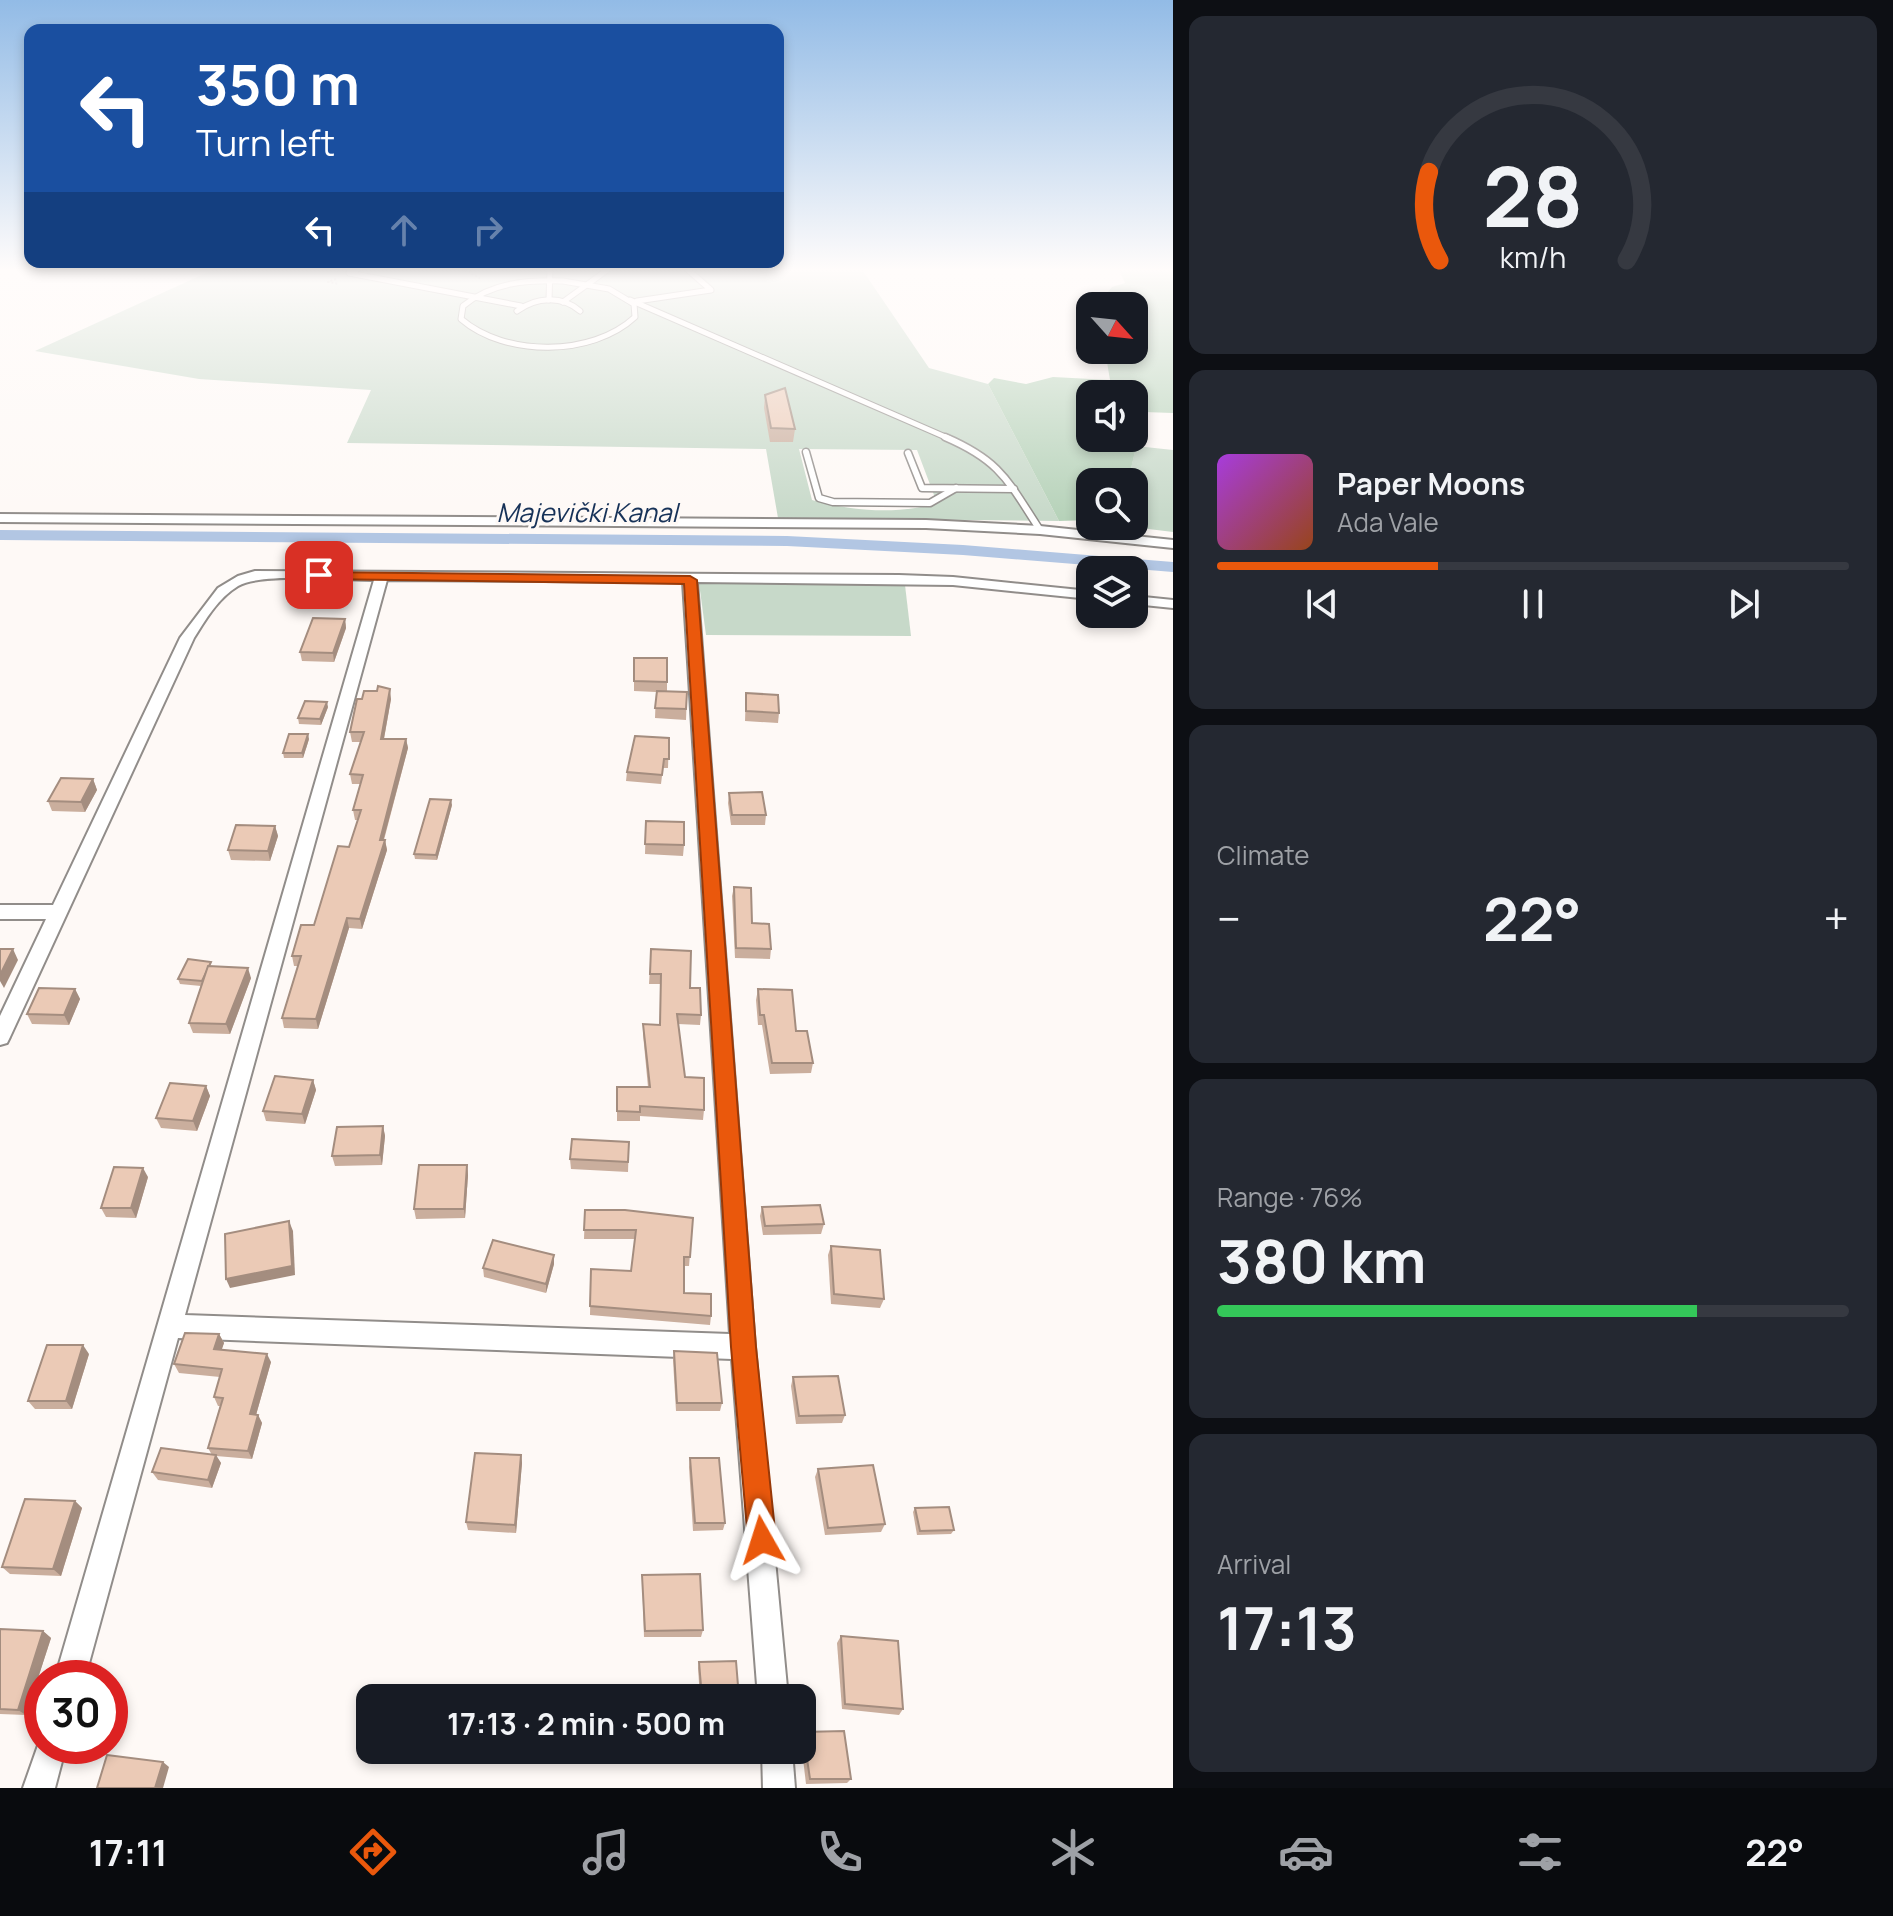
<!DOCTYPE html>
<meta charset="utf-8">
<style>
:root{--surface:#171b24;--page:#242831;--text:#f1f3f6;--muted:#9ea1a6;--line:#363941;--accent:#ea580c}
body{margin:0;font-family:Manrope,sans-serif;background:var(--page);color:var(--text);height:100vh;display:flex;flex-direction:column;font-size:30px;white-space:nowrap}
*{box-sizing:border-box;margin:0}
p{font-size:26px;color:var(--muted)}
.icon{flex:none;width:44px;height:44px;fill:none;stroke:currentColor;stroke-width:2;stroke-linecap:round;stroke-linejoin:round}
.map{position:relative;flex:1;overflow:hidden}
.details{display:flex;flex-direction:column;gap:16px;padding:16px;background:#0d0f14;width:720px}
.details>*{flex:none}
.top-card{position:absolute;left:24px;top:24px;width:760px;height:244px;border-radius:16px;box-shadow:0 4px 12px #0003;background:#1a4fa0;color:#fff;overflow:hidden}
.needle{width:52px;rotate:117deg}
.tools{position:absolute;left:1076px;top:292px;display:grid;gap:16px}
.tools a{display:grid;place-items:center;width:72px;height:72px;border-radius:16px;background:var(--surface);box-shadow:0 4px 12px #0003;font-size:40px}
.speed{position:absolute;left:24px;top:1660px;display:flex;gap:16px;font-size:40px;font-weight:700;text-align:center}
.speed>*{display:grid;place-content:center;width:104px;height:104px;border-radius:50%;background:var(--surface);box-shadow:0 4px 12px #0003;line-height:1}
.speed .limit{border:12px solid #d22;background:#fff;color:#111}
.pin{position:absolute;display:grid;place-items:center;width:68px;height:68px;color:#fff;margin:-34px;border-radius:16px;box-shadow:0 4px 12px #0006}
.me{position:absolute;width:88px;margin:-44px;rotate:354deg;stroke-linejoin:round;filter:drop-shadow(0 0 6px #0008)}
.turn{display:flex;align-items:center;gap:28px;height:168px;padding:0 40px;font-size:36px}
.turn .icon{width:104px;height:104px;stroke-width:2.5}
.turn b{display:block;font-size:56px;line-height:68px}
.lanes{display:flex;align-items:center;height:76px;padding:0 40px;background:#0003;justify-content:center;gap:40px;direction:ltr}
.lanes .off{opacity:.35}
.big{font-size:60px;font-weight:700;line-height:1.1}
.details .tile{flex:1;display:flex;flex-direction:column;justify-content:center;gap:12px;min-width:0;padding:0 28px;border-radius:16px;background:var(--page)}
.details .dial{align-items:center;gap:0}
.dial svg{height:208px;overflow:visible;fill:none;stroke:var(--line);stroke-width:7;stroke-linecap:round;text-anchor:middle}
.dial text{fill:var(--text);stroke:none}
.song{display:flex;align-items:center;gap:24px}
.cover{width:96px;height:96px;border-radius:12px;background:linear-gradient(135deg,hsl(280 70% 55%),hsl(20 70% 35%))}
.played{height:8px;border-radius:4px;background:linear-gradient(90deg,var(--accent) 35%,var(--line) 35%)}
.keys{display:flex;justify-content:space-around;direction:ltr}
.heat{display:flex;justify-content:space-between;align-items:center;font-size:44px;direction:ltr}
.charge{height:12px;border-radius:6px;background:linear-gradient(90deg,#34c759 76%,var(--line) 0)}
.trip{position:absolute;left:356px;top:1684px;width:460px;height:80px;border-radius:16px;background:var(--surface);box-shadow:0 4px 12px #0003;font-weight:700;line-height:80px;text-align:center}
.tabs{display:flex;height:128px;justify-content:space-around;align-items:center;background:#090b0e;color:var(--muted)}
.tabs .icon{width:56px;height:56px}
.tabs .on{color:var(--accent)}
.tabs b{font-size:36px;color:var(--text)}
main{display:flex;flex:1;min-height:0}
.map>svg:first-child{display:block}
.green{fill:#c7d9c9;fill-rule:evenodd}
.forest{fill:#b6d2b9;fill-rule:evenodd}
.lines{fill:none;stroke-linecap:round;stroke-linejoin:round}
.canal{fill:#b2c6e3;fill-rule:evenodd}
.service-far1-casing{stroke:#918d8a;stroke-width:7}
.service-casing{stroke:#918d8a;stroke-width:9}
.minor-casing{stroke:#918d8a;stroke-width:4}
.path{stroke:#999593;stroke-width:2;stroke-dasharray:2 2;stroke-linecap:butt}
.service-far1{stroke:#fff;stroke-width:5}
.service{stroke:#fff;stroke-width:6}
.minor{fill:#fff;fill-rule:evenodd}
.wall{fill:#caae9d}
.shaded-wall{fill:#a48d7f}
.building{fill:#ebcab6;stroke:#a48d7f;stroke-width:2}
.route{fill:#ea580c;stroke:#983908;stroke-width:2}
.labels{text-anchor:middle;dominant-baseline:central;stroke-width:6;stroke-linejoin:round;paint-order:stroke}
.far-water-label{font-size:26px;font-style:italic;fill:#173258;stroke:#fef9f6}
</style>
<main>
<div class="map">
<svg width="1173" height="1788" viewBox="0 0 1173 1788">
<rect width="100%" height="100%" fill="#fef9f6"/>
<g class="green">
<path d="M217,268H861L929,368L988,384L1059,521L778,518L766,449L347,443L371,390L199,379L35,351ZM799,449L917,450L937,503C898,515 851,511 812,500Z"/>
<path d="M1136,446L1173,450V532L1124,526H1134V482H1128Z"/>
<path d="M699,583L905,585L911,636L706,635Z"/>
</g>
<path class="forest" d="M1118,268H1173V413L1144,412L1128,482H1090V520L1059,521L988,384L994,378L1026,384L1053,377L1110,380L1105,350H1134V306H1113L1106,294L1112,287L1125,283ZM1090,394H1134V438H1090Z"/>
<g class="lines">
<path class="canal" d="M0,530L787,536L963,545L1173,562V572L963,555L787,546L0,540Z"/>
<defs>
<g id="service-far1">
<path d="M359,268L349,273L521,306"/>
<path d="M563,281L609,289L634,304L635,317C592,357 505,357 461,319L463,306C492,282 527,280 563,281Z"/>
<path d="M549,300L550,268"/>
<path d="M630,300L950,439"/>
<path d="M637,301L711,290L686,268"/>
<path d="M563,302L610,268"/>
<path d="M517,311C536,297 562,295 580,311"/>
</g>
<g id="service">
<path d="M945,437C1001,461 1008,481 1040,530"/>
<path d="M806,452L819,498L833,502L930,503L956,488"/>
<path d="M908,453L922,488L1014,489"/>
</g>
<g id="minor">
<path d="M0,514L926,520L1040,526L1173,540V548L1040,534L926,528L0,522Z"/>
<path d="M255,571L899,575L953,577L1090,591V599L953,585L697,582L755,1347L788,1698H758L732,1359L178,1338L85,1678H55L374,580C343,580 262,572 238,586C218,598 206,619 194,638L10,1037L7,1043L0,1045V1016L46,919H0V905H53L180,638L218,588L238,576ZM387,580L683,582L730,1334L185,1315Z"/>
<path d="M1134,596L1173,600V608L1134,604Z"/>
<path d="M42,1734V1746H66L55,1788H23Z"/>
<path d="M762,1750H792L795,1788H763Z"/>
</g>
</defs>
<use href="#service-far1" class="service-far1-casing"/>
<use href="#service" class="service-casing"/>
<use href="#minor" class="minor-casing"/>
<g class="path">
<path d="M325,268L338,271"/>
<path d="M461,268L480,278"/>
<path d="M336,279L328,282L339,284"/>
</g>
<use href="#service-far1" class="service-far1"/>
<use href="#service" class="service"/>
<use href="#minor" class="minor"/>
</g>
<g class="wall">
<path d="M765,395L795,429L793,442H770L764,408Z"/>
<path d="M345,619L346,628L334,662L302,661L300,652Z"/>
<path d="M634,658L667,682V691L687,692L686,720L655,718L656,692L634,691Z"/>
<path d="M746,693L779,713L778,723L745,721Z"/>
<path d="M362,699H391L384,739H406L408,748L384,840H385L387,850L362,929L349,928L318,1029L284,1028L282,1018L298,966H294L292,956L314,925L349,847L358,820H355L353,810L361,784H352L350,774L361,742H352L350,732Z"/>
<path d="M328,707L321,725L299,724L298,718Z"/>
<path d="M669,738L668,768H663L661,784L626,781L627,772Z"/>
<path d="M309,739L303,758H284L283,753Z"/>
<path d="M93,779L97,790L85,812L52,811L48,801Z"/>
<path d="M729,793L766,815L765,825H731L728,803Z"/>
<path d="M452,805L437,860L415,859L414,854Z"/>
<path d="M646,821L684,845L683,856L645,854Z"/>
<path d="M275,826L278,836L270,861L231,860L228,850Z"/>
<path d="M734,887L752,923L771,949L770,959L735,958L732,896Z"/>
<path d="M651,949L690,988L701,1015L700,1025L678,1024L685,1077L704,1110L703,1120L640,1116V1121H617V1087H648L643,1034V1024L660,1025L661,984H649Z"/>
<path d="M213,967L251,978L230,1034L193,1033L189,1023L201,986L180,984L178,979Z"/>
<path d="M75,989L80,999L69,1025L32,1024L27,1014Z"/>
<path d="M758,989L796,1031L813,1063L811,1073L770,1074L762,1025H758L756,1000Z"/>
<path d="M313,1080L316,1090L305,1124L266,1121L263,1111Z"/>
<path d="M206,1086L210,1096L197,1131L161,1128L156,1118Z"/>
<path d="M383,1126L385,1136L382,1165L335,1166L332,1156Z"/>
<path d="M629,1142L628,1172L571,1169L570,1159Z"/>
<path d="M467,1165L468,1175L465,1218L416,1219L414,1209Z"/>
<path d="M148,1177L136,1218L106,1217L101,1208Z"/>
<path d="M762,1207L824,1224L821,1234L763,1235L760,1216Z"/>
<path d="M585,1210L693,1218L689,1266H684V1293L711,1316L710,1325L590,1315L591,1269L631,1271L635,1239H584Z"/>
<path d="M831,1246L884,1299L880,1308L831,1304L828,1255Z"/>
<path d="M554,1255V1264L546,1293L484,1277L483,1268Z"/>
<path d="M219,1334L224,1343L221,1350L271,1362L256,1415H258L262,1423L252,1459L216,1456L221,1463L212,1488L158,1480L152,1472L212,1455L208,1448L220,1406H218L214,1397L220,1377L179,1373L174,1364Z"/>
<path d="M674,1351L722,1403L720,1411H676L673,1360Z"/>
<path d="M89,1354L72,1409H35L28,1401Z"/>
<path d="M793,1377L845,1415L842,1423L796,1424L791,1386Z"/>
<path d="M521,1455L522,1463L516,1533L468,1530L466,1522Z"/>
<path d="M690,1458L725,1523L723,1530L693,1531L689,1467Z"/>
<path d="M818,1469L885,1524L881,1532L825,1535L815,1477Z"/>
<path d="M75,1501L82,1508L61,1576L10,1574L2,1567Z"/>
<path d="M915,1508L954,1530L951,1534L917,1535L913,1512Z"/>
<path d="M642,1575L703,1630L701,1637H644Z"/>
<path d="M0,1629L43,1631L51,1638L26,1715L0,1714Z"/>
<path d="M841,1636L903,1709L899,1715L842,1709L837,1643Z"/>
<path d="M699,1662L739,1698H700L698,1668Z"/>
<path d="M803,1732L851,1779L847,1783L806,1784L802,1750V1734Z"/>
</g>
<g class="shaded-wall">
<path d="M345,619L346,628L334,662L333,653Z"/>
<path d="M390,689L391,699L382,749L381,739Z"/>
<path d="M327,702L328,707L321,725L320,719Z"/>
<path d="M308,734L309,739L303,758L302,753Z"/>
<path d="M406,739L408,748L381,849L380,840Z"/>
<path d="M93,779L97,790L85,812L81,802Z"/>
<path d="M451,800L452,805L437,860L436,855Z"/>
<path d="M275,826L278,836L270,861L268,851Z"/>
<path d="M385,840L387,850L362,929L360,919Z"/>
<path d="M347,918L349,928L318,1029L316,1019Z"/>
<path d="M13,949L18,960L4,988L0,981V975Z"/>
<path d="M248,968L251,978L230,1034L226,1024Z"/>
<path d="M75,989L80,999L69,1025L64,1015Z"/>
<path d="M313,1080L316,1090L305,1124L302,1114Z"/>
<path d="M206,1086L210,1096L197,1131L193,1121Z"/>
<path d="M383,1126L385,1136L382,1165L380,1155Z"/>
<path d="M467,1165L468,1175L465,1218L464,1209Z"/>
<path d="M143,1168L148,1177L136,1218L131,1208Z"/>
<path d="M289,1221L293,1231L295,1275L230,1288L226,1279Z"/>
<path d="M554,1255V1264L546,1293V1284Z"/>
<path d="M219,1334L224,1343L219,1358L214,1349Z"/>
<path d="M83,1345L89,1354L72,1409L66,1401Z"/>
<path d="M267,1354L271,1362L254,1422L250,1414Z"/>
<path d="M258,1415L262,1423L252,1459L248,1451Z"/>
<path d="M216,1455L221,1463L212,1488L208,1480Z"/>
<path d="M521,1455L522,1463L516,1533L515,1525Z"/>
<path d="M75,1501L82,1508L61,1576L53,1569Z"/>
<path d="M43,1631L51,1638L26,1715L18,1710Z"/>
<path d="M163,1762L169,1767L163,1788H155Z"/>
</g>
<g class="building">
<path d="M785,388L795,429L771,428L765,395Z"/>
<path d="M313,618L345,619L333,653L300,652Z"/>
<path d="M634,658H667V682L634,681Z"/>
<path d="M378,686L390,689L381,739H406L380,840H385L360,919L347,918L316,1019L282,1018L301,956H292L301,925H314L338,846L349,847L361,810H353L363,775L350,774L364,732H350L357,699H362L364,691H377Z"/>
<path d="M657,691L687,692L686,709L655,708Z"/>
<path d="M746,693L778,695L779,713L746,711Z"/>
<path d="M305,701L327,702L320,719L298,718Z"/>
<path d="M289,734H308L302,753H283Z"/>
<path d="M635,736L669,738V759H664L662,775L627,772Z"/>
<path d="M61,778L93,779L81,802L48,801Z"/>
<path d="M762,792L766,815H732L729,793Z"/>
<path d="M430,799L451,800L436,855L414,854Z"/>
<path d="M646,821L684,822V845L645,844Z"/>
<path d="M236,825L275,826L268,851L228,850Z"/>
<path d="M734,887L751,888L752,923L769,924L771,949L736,948Z"/>
<path d="M0,949H13L0,975Z"/>
<path d="M651,949L691,951L690,988H700L701,1015L677,1014L685,1077L704,1078V1110L640,1106V1112L617,1111V1087H650L643,1024L660,1025L661,974H650Z"/>
<path d="M188,959L211,962L202,981L178,979Z"/>
<path d="M208,966L248,968L226,1024L189,1023Z"/>
<path d="M39,988L75,989L64,1015L27,1014Z"/>
<path d="M758,989L792,990L796,1031H807L813,1063H772L764,1015H760Z"/>
<path d="M275,1076L313,1080L302,1114L263,1111Z"/>
<path d="M170,1083L206,1086L193,1121L156,1118Z"/>
<path d="M383,1126L380,1155L332,1156L337,1127Z"/>
<path d="M572,1139L629,1142L628,1162L570,1159Z"/>
<path d="M419,1165H467L464,1209H414Z"/>
<path d="M114,1167L143,1168L131,1208H101Z"/>
<path d="M820,1205L824,1224L765,1226L762,1207Z"/>
<path d="M585,1210H625L693,1218L690,1257H684V1293L711,1294V1316L590,1306L591,1269L631,1271L636,1230H584Z"/>
<path d="M289,1221L292,1266L226,1279L225,1234Z"/>
<path d="M493,1240L554,1255L546,1284L483,1268Z"/>
<path d="M831,1246L880,1250L884,1299L834,1294Z"/>
<path d="M185,1333L219,1334L214,1349L267,1354L250,1414L258,1415L248,1451L208,1448L223,1398L214,1397L222,1369L174,1364Z"/>
<path d="M47,1345H83L66,1401H28Z"/>
<path d="M674,1351L717,1353L722,1403H677Z"/>
<path d="M838,1376L845,1415L799,1416L793,1377Z"/>
<path d="M161,1448L216,1455L208,1480L152,1472Z"/>
<path d="M475,1453L521,1455L515,1525L466,1522Z"/>
<path d="M690,1458H719L725,1523H695Z"/>
<path d="M873,1465L885,1524L828,1528L818,1469Z"/>
<path d="M25,1499L75,1501L53,1569L2,1567Z"/>
<path d="M949,1507L954,1530L920,1531L915,1508Z"/>
<path d="M700,1574L703,1630L645,1631L642,1575Z"/>
<path d="M0,1629L43,1631L18,1710L0,1709Z"/>
<path d="M841,1636L898,1641L903,1709L845,1704Z"/>
<path d="M736,1661L739,1698H702L699,1662Z"/>
<path d="M844,1731L851,1779H810L803,1732Z"/>
<path d="M107,1755L163,1762L155,1788H97Z"/>
</g>
<linearGradient id="sky" x2="0" y2="1"><stop stop-color="#92bbe6"/><stop offset="0.52" stop-color="#fffcfb"/><stop offset="1" stop-color="#fffcfb" stop-opacity="0"/></linearGradient>
<rect width="1173" height="519" fill="url(#sky)"/>
<path class="route" d="M314,572L690,576L697,580L756,1347L776,1540L772,1550L762,1554L752,1550L748,1540L731,1347L684,584L319,579L314,578Z"/>
<g class="labels">
<g class="far-water-label">
<text x="587" y="512">Majevički Kanal</text>
</g>
</g>
</svg>
<div class="tools">
<a><svg class="needle" viewBox="-14 -14 28 28"><path d="M0-13l5 13h-10z" fill="#e53935"/><path d="M0 13l5-13h-10z" fill="#9ea1a6"/></svg></a>
<a><svg class="icon" aria-label="sound" viewBox="0 0 24 24"><path d="M4 9h4l5-4v14l-5-4H4zM17 9q2 3 0 6"/></svg></a>
<a><svg class="icon" aria-label="search" viewBox="0 0 24 24"><circle cx="10" cy="10" r="6"/><path d="M15 15l6 6"/></svg></a>
<a><svg class="icon" aria-label="layers" viewBox="0 0 24 24"><path d="M12 4l9 5-9 5-9-5zM3 14l9 5 9-5"/></svg></a>
</div>
<div class="speed"><div class="limit">30</div></div>
<div class="pin" style="left:319px;top:575px;background:#d93025"><svg class="icon" aria-label="arrive" viewBox="0 0 24 24"><path d="M6 21V4h12l-3 4 3 4H6"/></svg></div>
<svg class="me" style="left:762px;top:1540px" viewBox="-20 -20 40 40"><path d="M0-17L14 15 0 8-14 15z" fill="#ea580c" stroke="#fff" stroke-width="4"/></svg>
<div class="trip">17:13 · 2 min · 500 m</div>
<div class="top-card">
<div class="turn"><svg class="icon" aria-label="left" viewBox="0 0 24 24"><path d="M17 20v-9H6M10 6l-5 5 5 5"/></svg><div><b>350 m</b>Turn left</div></div>
<div class="lanes"><svg class="icon" aria-label="left" viewBox="0 0 24 24"><path d="M17 20v-9H6M10 6l-5 5 5 5"/></svg><svg class="icon off" aria-label="ahead" viewBox="0 0 24 24"><path d="M12 20V5M6 11l6-6 6 6"/></svg><svg class="icon off" aria-label="right" viewBox="0 0 24 24"><path d="M7 20v-9h11M14 6l5 5-5 5"/></svg></div>
</div>
</div>
<section class="details">
<div class="tile dial"><svg viewBox="0 0 100 80">
<path d="M14 69A42 42 0 1 1 86 69"/>
<path d="M14 69A42 42 0 0 1 10 35" stroke="#ea580c"/>
<text x="50" y="56" font-size="32" font-weight="700">28</text>
<text x="50" y="72" font-size="11">km/h</text>
</svg></div>
<div class="tile">
<div class="song"><i class="cover"></i><div><b>Paper Moons</b><p>Ada Vale</p></div></div>
<div class="played"></div>
<div class="keys"><svg class="icon" aria-label="previous" viewBox="0 0 24 24"><path d="M18 5L8 12l10 7zM5 5v14"/></svg><svg class="icon" aria-label="pause" viewBox="0 0 24 24"><path d="M8 5v14M16 5v14"/></svg><svg class="icon" aria-label="next" viewBox="0 0 24 24"><path d="M6 5l10 7-10 7zM19 5v14"/></svg></div>
</div>
<div class="tile"><p>Climate</p>
<div class="heat"><a>−</a><b class="big">22°</b><a>+</a></div>
</div>
<div class="tile"><p>Range · 76%</p><b class="big">380 km</b><div class="charge"></div></div>
<div class="tile"><p>Arrival</p><b class="big">17:13</b></div>
</section>
</main>
<nav class="tabs">
<b>17:11</b>
<svg class="icon on" aria-label="directions" viewBox="0 0 24 24"><path d="M12 3l9 9-9 9-9-9zM9 14v-3h6M13 9l2 2-2 2"/></svg>
<svg class="icon" aria-label="music" viewBox="0 0 24 24"><path d="M9 18V5l10-2v13"/><circle cx="6" cy="18" r="3"/><circle cx="16" cy="16" r="3"/></svg>
<svg class="icon" aria-label="phone" viewBox="0 0 24 24"><path d="M5 4h4l2 5-3 2q2 4 5 5l2-3 5 2v4C11 20 4 13 5 4z"/></svg>
<svg class="icon" aria-label="climate" viewBox="0 0 24 24"><path d="M12 3v18M4 7l16 10M4 17L20 7"/></svg>
<svg class="icon" aria-label="car" viewBox="0 0 24 24"><path d="M5 17H2v-5l4-1 3-4h7l3 4 3 1v5h-3M9 17h6M6 11h13"/><circle cx="7" cy="17" r="2"/><circle cx="17" cy="17" r="2"/></svg>
<svg class="icon" aria-label="filters" viewBox="0 0 24 24"><path d="M4 7h16M4 17h16"/><circle cx="9" cy="7" r="2"/><circle cx="15" cy="17" r="2"/></svg>
<b>22°</b>
</nav>
